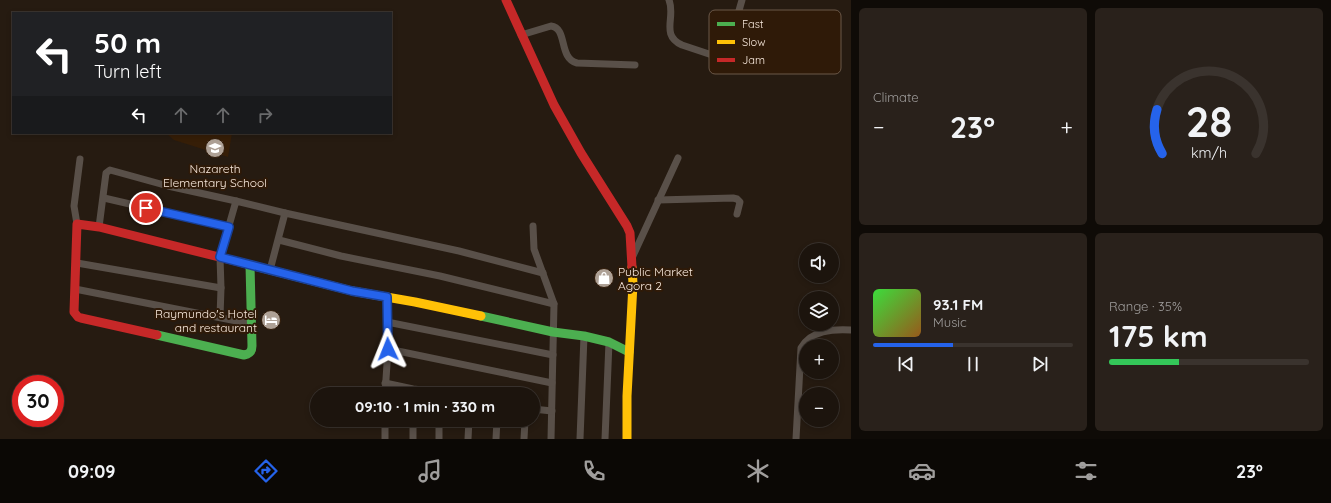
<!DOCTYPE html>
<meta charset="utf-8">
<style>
:root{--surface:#1c140d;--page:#29211b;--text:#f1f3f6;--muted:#a09e9d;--line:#3a332e;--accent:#2563eb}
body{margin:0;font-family:Quicksand,sans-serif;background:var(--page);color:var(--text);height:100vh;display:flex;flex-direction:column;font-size:15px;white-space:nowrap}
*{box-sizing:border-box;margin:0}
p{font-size:13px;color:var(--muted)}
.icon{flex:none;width:22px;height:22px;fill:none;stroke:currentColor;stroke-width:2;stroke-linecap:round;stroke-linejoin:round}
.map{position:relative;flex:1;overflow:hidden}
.side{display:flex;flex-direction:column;gap:8px;padding:8px;background:#0f0b07;width:480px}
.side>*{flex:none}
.top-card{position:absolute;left:12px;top:12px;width:380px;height:122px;border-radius:0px;box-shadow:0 2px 6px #0003,0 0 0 1px var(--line);background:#202124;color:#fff;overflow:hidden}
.buttons{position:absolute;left:799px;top:243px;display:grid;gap:8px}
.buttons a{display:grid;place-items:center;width:40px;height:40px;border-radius:50%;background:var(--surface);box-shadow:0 2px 6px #0003,0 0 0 1px var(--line);font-size:20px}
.speed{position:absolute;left:12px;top:375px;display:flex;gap:8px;font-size:20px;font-weight:700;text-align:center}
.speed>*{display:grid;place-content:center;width:52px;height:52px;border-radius:50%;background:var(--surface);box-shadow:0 2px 6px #0003,0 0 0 1px var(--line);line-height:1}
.speed .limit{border:6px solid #d22;background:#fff;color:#111}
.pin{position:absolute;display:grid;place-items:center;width:34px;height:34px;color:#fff;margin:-17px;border:2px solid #fff;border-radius:50%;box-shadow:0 1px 4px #0007}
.me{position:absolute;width:44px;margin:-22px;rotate:358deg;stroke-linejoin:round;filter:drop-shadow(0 0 3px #0008)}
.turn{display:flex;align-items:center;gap:14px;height:84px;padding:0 16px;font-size:18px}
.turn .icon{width:52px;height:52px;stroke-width:2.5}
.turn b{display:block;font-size:28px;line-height:34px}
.lanes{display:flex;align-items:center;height:38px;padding:0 16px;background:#0003;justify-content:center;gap:20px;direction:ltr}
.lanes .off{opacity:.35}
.big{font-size:30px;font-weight:700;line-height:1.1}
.side .card{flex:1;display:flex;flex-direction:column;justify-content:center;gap:6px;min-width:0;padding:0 14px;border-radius:6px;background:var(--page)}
.side .dial{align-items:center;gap:0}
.dial svg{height:104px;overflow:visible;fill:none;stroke:var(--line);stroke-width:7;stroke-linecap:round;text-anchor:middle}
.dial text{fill:var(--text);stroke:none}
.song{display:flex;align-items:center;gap:12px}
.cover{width:48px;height:48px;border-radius:6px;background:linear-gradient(135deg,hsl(120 70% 55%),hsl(30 70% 35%))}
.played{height:4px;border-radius:2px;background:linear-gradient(90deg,var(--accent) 40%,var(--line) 40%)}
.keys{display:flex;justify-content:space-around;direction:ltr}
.heat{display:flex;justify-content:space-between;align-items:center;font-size:22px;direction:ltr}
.charge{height:6px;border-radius:3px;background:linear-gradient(90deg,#34c759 35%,var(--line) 0)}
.side .tiles{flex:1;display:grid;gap:8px;grid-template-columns:repeat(2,1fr)}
.trip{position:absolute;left:310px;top:387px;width:230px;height:40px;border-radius:20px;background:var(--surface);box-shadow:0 2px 6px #0003,0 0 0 1px var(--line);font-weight:700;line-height:40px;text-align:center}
.tabs{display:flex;height:64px;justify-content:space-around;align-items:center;background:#0b0805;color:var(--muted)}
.tabs .icon{width:28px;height:28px}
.tabs .on{color:var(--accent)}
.tabs b{font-size:18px;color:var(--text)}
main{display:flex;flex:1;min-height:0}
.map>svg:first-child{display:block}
.built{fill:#361e07}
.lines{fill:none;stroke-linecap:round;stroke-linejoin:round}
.street{stroke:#595049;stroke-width:7}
.fast{stroke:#4caf50;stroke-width:9}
.slow{stroke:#ffc107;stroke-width:9}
.jam{stroke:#c62828;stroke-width:9}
.route-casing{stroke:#184099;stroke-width:10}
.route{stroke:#2563eb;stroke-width:7}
.labels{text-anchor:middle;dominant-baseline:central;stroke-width:4;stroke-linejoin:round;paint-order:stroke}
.poi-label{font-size:12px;fill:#f8e9dd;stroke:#2f1a08}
.key{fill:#2f1a08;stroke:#6b5848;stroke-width:1}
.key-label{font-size:11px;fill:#f8e9dd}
</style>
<main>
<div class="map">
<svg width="851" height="439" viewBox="0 0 851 439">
<rect width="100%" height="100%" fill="#261b11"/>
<path class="built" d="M166,133H232L228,157L174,140Z"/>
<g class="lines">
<g class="street">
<path d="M669,0C676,17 660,35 682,45L718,57H722L728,49L742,0"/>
<path d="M521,35L551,26C568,28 558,58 577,63L635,65"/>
<path d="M104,198L229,227"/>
<path d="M658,200L733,198L737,199L740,202L737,214"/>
<path d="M77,224L74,206L80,159"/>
<path d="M533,226L534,249L554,304L551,439"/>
<path d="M99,227L106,173L110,170L168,186L236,201"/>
<path d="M279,240L341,256L440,276L554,304"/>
<path d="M632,258L678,158"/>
<path d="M77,263L221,288"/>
<path d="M270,270L285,213L459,251L543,273"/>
<path d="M75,289L252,324"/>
<path d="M220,317L221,288L220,257L236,201L285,213"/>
<path d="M387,322L553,355"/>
<path d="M388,349L552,383"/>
<path d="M385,383L413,389L460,394"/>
<path d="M385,394L388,349L387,297"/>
<path d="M533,409L552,411"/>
<path d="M385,420V439"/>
<path d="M413,420V439"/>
<path d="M439,420V439"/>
<path d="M468,439L469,420"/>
<path d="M496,439L497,420"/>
<path d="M524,439L525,420"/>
<path d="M580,439L584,336"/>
<path d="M605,439L609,342"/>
<path d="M796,439L801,348C811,330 833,329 851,330"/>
</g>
<g class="fast">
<path d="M481,316L553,332L584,336L609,342L629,352"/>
<path d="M157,335L244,355C249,354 252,352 252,346L250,265"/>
</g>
<g class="slow">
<path d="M243,263L352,291L415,302L481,316"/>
<path d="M627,439V396L633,284L632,267"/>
</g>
<g class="jam">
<path d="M506,0L554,105L581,153L627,226L630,233L632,267"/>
<path d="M157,335L81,318L78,317L74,312L77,224L99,227L243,263"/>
</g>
</g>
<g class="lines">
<defs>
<path id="route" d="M146,208L229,227L220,257L352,291L387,297L388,349"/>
</defs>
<use href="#route" class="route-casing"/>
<use href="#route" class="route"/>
</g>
<defs>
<symbol id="school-disc" viewBox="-11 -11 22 22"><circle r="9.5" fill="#aea196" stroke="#2f1a08"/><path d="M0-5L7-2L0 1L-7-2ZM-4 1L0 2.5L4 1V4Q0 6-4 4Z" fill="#fff"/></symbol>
<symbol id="shop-disc" viewBox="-11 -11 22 22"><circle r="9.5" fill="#aea196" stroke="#2f1a08"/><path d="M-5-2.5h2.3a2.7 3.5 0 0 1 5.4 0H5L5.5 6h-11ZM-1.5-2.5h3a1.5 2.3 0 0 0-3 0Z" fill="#fff"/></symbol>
<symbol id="hotel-disc" viewBox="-11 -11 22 22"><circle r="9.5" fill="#aea196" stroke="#2f1a08"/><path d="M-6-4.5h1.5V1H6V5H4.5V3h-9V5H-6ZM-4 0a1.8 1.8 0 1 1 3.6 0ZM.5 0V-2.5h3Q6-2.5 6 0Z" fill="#fff"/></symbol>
</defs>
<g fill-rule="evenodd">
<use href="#school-disc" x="204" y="137" width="22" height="22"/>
<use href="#shop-disc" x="593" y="267" width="22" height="22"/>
<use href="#hotel-disc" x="260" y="309" width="22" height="22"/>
</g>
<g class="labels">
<g class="poi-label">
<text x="215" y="168">Nazareth<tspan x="215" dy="14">Elementary School</tspan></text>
<text x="618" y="271" text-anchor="start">Public Market<tspan x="618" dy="14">Agora 2</tspan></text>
<text x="257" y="313" text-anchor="end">Raymundo's Hotel<tspan x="257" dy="14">and restaurant</tspan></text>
</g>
</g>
<rect x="709" y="10" width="132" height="64" rx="6" class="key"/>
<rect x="717" y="22" width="18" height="4" fill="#4caf50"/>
<rect x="717" y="40" width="18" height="4" fill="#ffc107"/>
<rect x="717" y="58" width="18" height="4" fill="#c62828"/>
<g class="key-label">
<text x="742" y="28">Fast</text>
<text x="742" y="46">Slow</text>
<text x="742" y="64">Jam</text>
</g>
</svg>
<div class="buttons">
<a><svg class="icon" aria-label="sound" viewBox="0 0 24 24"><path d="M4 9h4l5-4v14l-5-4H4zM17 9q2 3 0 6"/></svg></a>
<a><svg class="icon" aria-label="layers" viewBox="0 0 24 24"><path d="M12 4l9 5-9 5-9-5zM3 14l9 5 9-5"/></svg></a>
<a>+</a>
<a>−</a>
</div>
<div class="speed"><div class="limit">30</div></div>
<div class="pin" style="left:146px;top:208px;background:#d93025"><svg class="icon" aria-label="arrive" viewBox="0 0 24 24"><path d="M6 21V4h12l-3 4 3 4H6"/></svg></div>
<svg class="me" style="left:388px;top:349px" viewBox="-20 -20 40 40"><path d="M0-17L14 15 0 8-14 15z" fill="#2563eb" stroke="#fff" stroke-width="4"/></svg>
<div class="trip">09:10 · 1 min · 330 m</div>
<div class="top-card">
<div class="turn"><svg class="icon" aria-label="left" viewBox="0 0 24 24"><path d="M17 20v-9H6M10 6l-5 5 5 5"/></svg><div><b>50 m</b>Turn left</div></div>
<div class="lanes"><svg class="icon" aria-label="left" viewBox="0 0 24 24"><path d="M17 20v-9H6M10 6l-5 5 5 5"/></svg><svg class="icon off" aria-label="ahead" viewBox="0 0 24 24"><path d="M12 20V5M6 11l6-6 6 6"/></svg><svg class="icon off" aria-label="ahead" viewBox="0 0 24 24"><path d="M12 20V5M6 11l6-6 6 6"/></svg><svg class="icon off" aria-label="right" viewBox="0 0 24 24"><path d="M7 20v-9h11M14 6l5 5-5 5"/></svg></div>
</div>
</div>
<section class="side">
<div class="tiles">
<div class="card"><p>Climate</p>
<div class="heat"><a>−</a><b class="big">23°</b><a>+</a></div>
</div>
<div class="card dial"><svg viewBox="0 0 100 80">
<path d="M14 69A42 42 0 1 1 86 69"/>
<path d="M14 69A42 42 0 0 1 10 35" stroke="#2563eb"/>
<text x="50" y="56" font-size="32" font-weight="700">28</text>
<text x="50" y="72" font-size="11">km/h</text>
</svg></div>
<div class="card">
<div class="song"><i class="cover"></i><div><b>93.1 FM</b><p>Music</p></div></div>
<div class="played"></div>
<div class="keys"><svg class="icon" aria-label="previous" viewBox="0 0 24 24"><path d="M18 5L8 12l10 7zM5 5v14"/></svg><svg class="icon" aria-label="pause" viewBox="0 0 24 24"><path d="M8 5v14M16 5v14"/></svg><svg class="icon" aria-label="next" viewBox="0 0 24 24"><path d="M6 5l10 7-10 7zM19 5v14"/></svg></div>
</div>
<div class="card"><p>Range · 35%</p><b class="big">175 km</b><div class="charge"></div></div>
</div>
</section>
</main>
<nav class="tabs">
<b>09:09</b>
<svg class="icon on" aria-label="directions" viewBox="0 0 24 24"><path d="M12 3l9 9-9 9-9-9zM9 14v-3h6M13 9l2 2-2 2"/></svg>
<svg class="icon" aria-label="music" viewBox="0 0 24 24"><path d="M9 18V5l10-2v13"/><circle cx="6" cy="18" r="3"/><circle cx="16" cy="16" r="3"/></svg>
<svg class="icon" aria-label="phone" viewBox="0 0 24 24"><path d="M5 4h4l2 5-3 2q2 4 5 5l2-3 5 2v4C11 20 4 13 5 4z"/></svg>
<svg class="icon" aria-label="climate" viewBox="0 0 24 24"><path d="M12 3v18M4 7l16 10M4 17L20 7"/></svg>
<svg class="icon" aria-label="car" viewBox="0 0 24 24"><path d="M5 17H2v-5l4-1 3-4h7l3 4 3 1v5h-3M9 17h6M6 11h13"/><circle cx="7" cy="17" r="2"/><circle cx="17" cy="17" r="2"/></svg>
<svg class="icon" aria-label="filters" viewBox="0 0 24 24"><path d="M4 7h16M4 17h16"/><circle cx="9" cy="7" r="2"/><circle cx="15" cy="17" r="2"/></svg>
<b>23°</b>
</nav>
